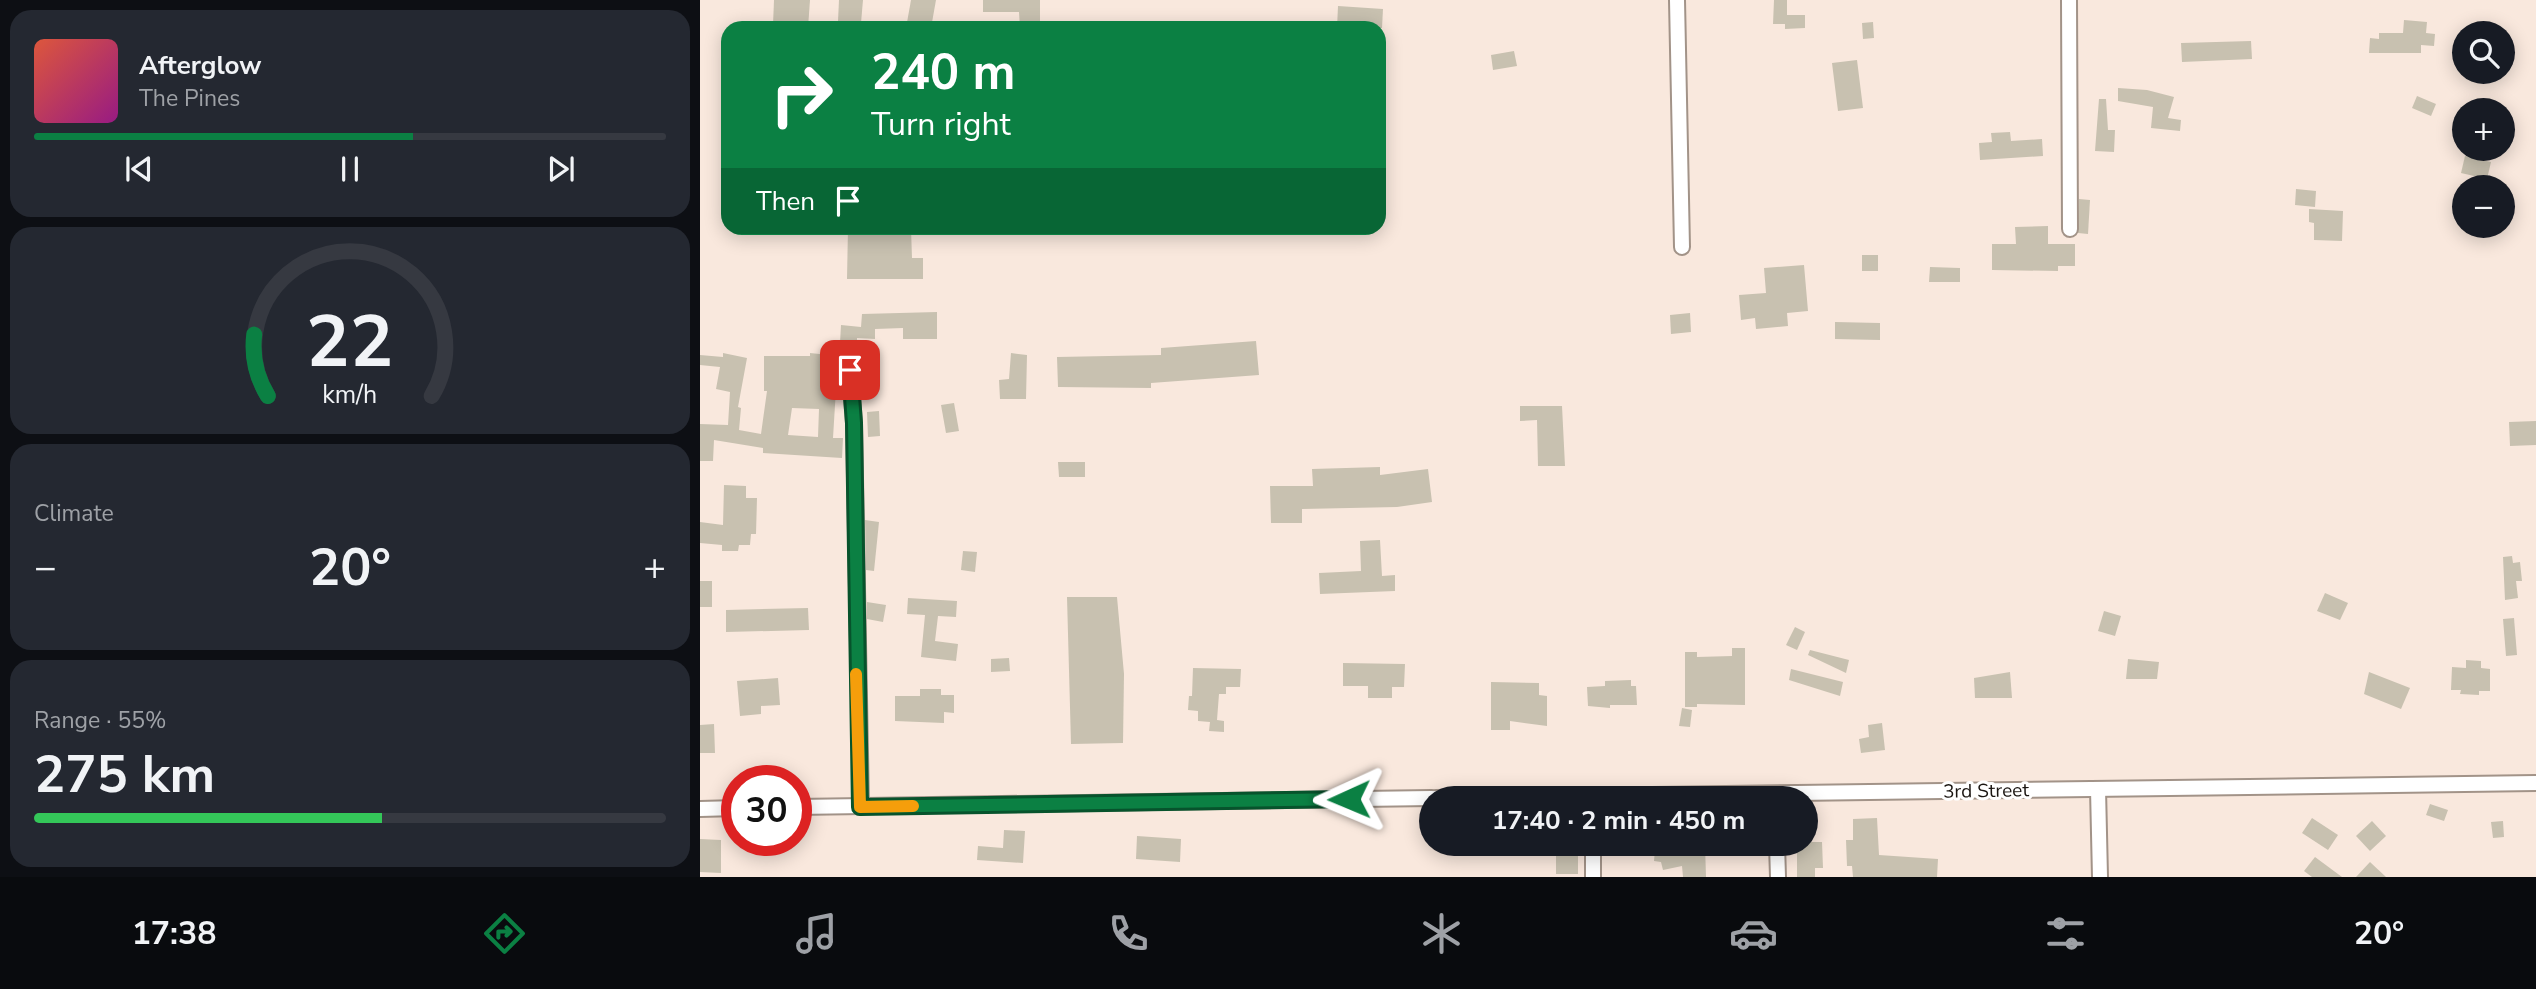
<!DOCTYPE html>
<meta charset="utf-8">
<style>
:root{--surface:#171b24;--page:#242831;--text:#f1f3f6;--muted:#9ea1a6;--line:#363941;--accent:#0b8043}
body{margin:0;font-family:"Nunito Sans",sans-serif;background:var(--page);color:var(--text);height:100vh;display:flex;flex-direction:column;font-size:26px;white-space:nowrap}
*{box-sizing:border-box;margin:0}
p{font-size:23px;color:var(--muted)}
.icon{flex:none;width:38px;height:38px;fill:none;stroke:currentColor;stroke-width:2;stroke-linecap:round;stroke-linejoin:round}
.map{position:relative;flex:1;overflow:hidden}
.details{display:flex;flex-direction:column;gap:10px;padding:10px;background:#0d0f14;width:700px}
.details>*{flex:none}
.guide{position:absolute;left:21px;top:21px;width:665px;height:214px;border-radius:21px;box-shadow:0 4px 18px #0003;background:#0b8043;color:#fff;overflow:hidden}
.tools{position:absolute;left:1752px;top:21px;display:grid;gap:14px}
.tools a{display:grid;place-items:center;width:63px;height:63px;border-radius:50%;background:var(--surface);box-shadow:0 4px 18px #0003;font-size:35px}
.speed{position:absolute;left:21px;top:765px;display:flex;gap:14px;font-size:35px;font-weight:700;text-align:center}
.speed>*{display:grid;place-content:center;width:91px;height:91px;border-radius:50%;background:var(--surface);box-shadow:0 4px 18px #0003;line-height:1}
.speed .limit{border:10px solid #d22;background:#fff;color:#111}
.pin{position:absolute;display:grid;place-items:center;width:60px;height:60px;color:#fff;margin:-30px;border-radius:14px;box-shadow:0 4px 10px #0006}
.me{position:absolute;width:77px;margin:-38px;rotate:269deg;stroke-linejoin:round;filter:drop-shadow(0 0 5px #0008)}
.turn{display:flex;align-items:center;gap:24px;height:147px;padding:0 35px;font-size:32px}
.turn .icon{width:91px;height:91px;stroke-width:2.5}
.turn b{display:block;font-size:49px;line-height:60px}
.then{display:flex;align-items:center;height:66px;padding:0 35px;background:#0003;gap:14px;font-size:26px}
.big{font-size:52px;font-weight:700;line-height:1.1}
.details .card{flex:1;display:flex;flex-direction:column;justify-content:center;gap:10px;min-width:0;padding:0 24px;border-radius:21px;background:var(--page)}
.details .dial{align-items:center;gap:0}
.dial svg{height:182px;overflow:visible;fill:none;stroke:var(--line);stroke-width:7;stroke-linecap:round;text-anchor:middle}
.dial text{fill:var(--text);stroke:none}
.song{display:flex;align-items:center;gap:21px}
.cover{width:84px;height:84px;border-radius:10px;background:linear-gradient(135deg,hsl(10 70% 55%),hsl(310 70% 35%))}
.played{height:7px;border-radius:4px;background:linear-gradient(90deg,var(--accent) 60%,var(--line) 60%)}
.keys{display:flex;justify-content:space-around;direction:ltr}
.heat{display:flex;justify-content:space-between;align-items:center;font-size:38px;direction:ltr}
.charge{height:10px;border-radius:5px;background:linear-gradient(90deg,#34c759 55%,var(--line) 0)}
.trip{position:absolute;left:719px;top:786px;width:399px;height:70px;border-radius:35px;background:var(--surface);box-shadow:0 4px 18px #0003;font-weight:700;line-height:70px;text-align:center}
.menu{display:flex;height:112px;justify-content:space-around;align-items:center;background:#090b0e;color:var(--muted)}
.menu .icon{width:49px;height:49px}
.menu .selected{color:var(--accent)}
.menu b{font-size:32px;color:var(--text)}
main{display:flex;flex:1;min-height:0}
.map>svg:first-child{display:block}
.building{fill:#c8c1b0;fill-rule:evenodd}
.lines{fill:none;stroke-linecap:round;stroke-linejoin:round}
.minor-casing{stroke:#a29388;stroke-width:18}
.minor{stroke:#fff;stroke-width:14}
.route-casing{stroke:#07532c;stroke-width:18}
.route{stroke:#0b8043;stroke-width:12}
.slow{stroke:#f59e0b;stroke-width:12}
.labels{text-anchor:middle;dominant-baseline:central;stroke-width:6;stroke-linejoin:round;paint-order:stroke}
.street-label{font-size:19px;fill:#1a1511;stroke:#fff}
</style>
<main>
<section class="details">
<div class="card">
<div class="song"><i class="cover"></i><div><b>Afterglow</b><p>The Pines</p></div></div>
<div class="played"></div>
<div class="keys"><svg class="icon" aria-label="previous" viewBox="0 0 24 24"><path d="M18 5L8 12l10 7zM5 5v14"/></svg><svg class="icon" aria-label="pause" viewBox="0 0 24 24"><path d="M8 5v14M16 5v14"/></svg><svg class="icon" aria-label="next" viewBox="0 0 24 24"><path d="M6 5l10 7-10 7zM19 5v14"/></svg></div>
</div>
<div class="card dial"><svg viewBox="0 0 100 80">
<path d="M14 69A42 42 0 1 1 86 69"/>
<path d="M14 69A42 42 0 0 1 8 42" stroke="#0b8043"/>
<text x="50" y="56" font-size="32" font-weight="700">22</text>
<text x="50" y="72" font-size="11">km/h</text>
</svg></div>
<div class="card"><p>Climate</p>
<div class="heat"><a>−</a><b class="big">20°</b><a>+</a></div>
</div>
<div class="card"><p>Range · 55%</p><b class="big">275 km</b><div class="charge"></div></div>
</section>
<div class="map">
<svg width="1836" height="877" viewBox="0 0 1836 877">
<rect width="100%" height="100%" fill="#f9e8dd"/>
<g class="building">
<path d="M74,0H110L108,28L73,25Z"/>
<path d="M139,0H163L161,23L138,21Z"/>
<path d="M211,0H236L231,28H206Z"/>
<path d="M283,0H340V28H320L319,12H283Z"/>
<path d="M1074,0H1087V15H1105V28L1085,29V24H1073Z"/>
<path d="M638,6L683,9L682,28H637Z"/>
<path d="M1704,20L1727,22L1726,33L1735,34L1734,46L1721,45V53H1669L1670,38L1679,39V33H1703Z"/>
<path d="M1173,22L1174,38L1163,39L1162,23Z"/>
<path d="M1551,41L1552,59L1482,62L1481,43Z"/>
<path d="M814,51L817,66L793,70L791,55Z"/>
<path d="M1157,60L1163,108L1138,111L1132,63Z"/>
<path d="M1418,88L1447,90L1474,97L1468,118L1481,120L1480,131L1451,128L1453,107L1418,101Z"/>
<path d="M1717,96L1736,104L1731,116L1712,108Z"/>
<path d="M1399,99H1406L1408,130H1415L1414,152L1395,151Z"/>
<path d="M1310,132L1311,141L1342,139L1343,156L1280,160L1279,143L1292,142L1291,133Z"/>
<path d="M1765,156L1791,162L1787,179L1761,173Z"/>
<path d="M1596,189L1616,191L1615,207L1595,205Z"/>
<path d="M1379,199L1390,200L1388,234L1378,233Z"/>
<path d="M1609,209L1643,211L1642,241L1614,240V223L1609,222Z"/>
<path d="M1348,226V244H1375V266H1358V271L1292,270V244H1316L1315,227Z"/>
<path d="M148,228H211L212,258H223V279H147Z"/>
<rect x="1162" y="255" width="16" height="16"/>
<path d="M1104,265L1108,311L1087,313L1088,326L1056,329L1055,318L1041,320L1039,295L1066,293L1064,268Z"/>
<path d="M1230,267L1260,268V282H1229Z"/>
<path d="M237,312V339H203V328L175,329V339L157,338V344L140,343L141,325L161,327L162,314Z"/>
<path d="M990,313L991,332L971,334L970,315Z"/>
<path d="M1135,322L1180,323V340L1135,339Z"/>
<path d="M556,341L559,375L451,383V388L358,387L357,357L461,355V348Z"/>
<path d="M23,353L47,358L38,407L41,408L39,430L61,434L67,391H64V356H110V353L138,356L133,438H143L142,458L63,453V448L14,440L13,461H0V424L28,425L30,392L16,389L20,367L0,365V355L23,357ZM92,408L119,409L118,437L88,435Z"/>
<path d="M311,353L327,355L326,399H300L299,380L309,379Z"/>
<path d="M254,403L259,431L246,433L241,405Z"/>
<path d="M820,406H862L865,466H838L837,420L820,421Z"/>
<path d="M179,411L180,436L168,437L167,412Z"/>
<path d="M1836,421V445L1810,446L1809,422Z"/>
<path d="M358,462H385V477H359Z"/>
<path d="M680,467V475L728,469L732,502L697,507L602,509V523H571L570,486H613L612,469Z"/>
<path d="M24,485L46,486V498H57L56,534H51L50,545H39L38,551H22V545L0,543V522L23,525Z"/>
<path d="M165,520L179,522L174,571L166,570Z"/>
<path d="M680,540L682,576L695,575V591L620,594L619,573L661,571L660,541Z"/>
<path d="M263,551L277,552L275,572L261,570Z"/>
<path d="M1812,556L1813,563L1820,562L1822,581H1816L1818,598L1805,600L1803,557Z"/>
<rect x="0" y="581" width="12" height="26"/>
<path d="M1625,593L1648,603L1640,620L1617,611Z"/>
<path d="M367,597H417L424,674L423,743L371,744Z"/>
<path d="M208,598L257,601L256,617L238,616L235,641L258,644L256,661L221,657L225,615L207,614Z"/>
<path d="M167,602L186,605L183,622L167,619Z"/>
<path d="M108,608L109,630L26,632V610Z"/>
<path d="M1404,611L1421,616L1415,636L1398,631Z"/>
<path d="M1814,618L1817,655L1806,656L1803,619Z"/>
<path d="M1095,627L1105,632L1097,650L1086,645Z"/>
<path d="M1032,648H1045V705L997,704V707H985V652H997V657L1032,656Z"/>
<path d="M1110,650L1149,660L1146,673L1108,655Z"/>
<path d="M309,658L310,671L291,672V659Z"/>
<path d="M1428,659L1459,662L1457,679H1426Z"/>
<path d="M1766,660L1781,661V668L1790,669V691H1779V695L1760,694L1761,690H1751L1752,667L1766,668Z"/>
<path d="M643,663L705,664L704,687H692V698H668V686H643Z"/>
<path d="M493,668L541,669L540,687H526V694H519L517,720L524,721V732L509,731L510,722L498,721V711L488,710L489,696H492Z"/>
<path d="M1091,669L1143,682L1140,696L1089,680Z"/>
<path d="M1310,672L1312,698H1275L1274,678Z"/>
<path d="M1669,672L1710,688L1701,709L1664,694Z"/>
<path d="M78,678L80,705L61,706V714L40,716L37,681Z"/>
<path d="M931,680V686H936L937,705H910V708L888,706L887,687L905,686V681Z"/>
<path d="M791,682L839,683V695L847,696V726L810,721V730H791Z"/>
<path d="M220,689H241V695H254V713L244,712V723L195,721V696H220Z"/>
<path d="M982,708L992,710L990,727L979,726Z"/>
<path d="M1182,723L1185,750L1161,753L1159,739L1169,737L1168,725Z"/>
<path d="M14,724L15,753H0V725Z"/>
<path d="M1730,804L1748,810L1744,821L1726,815Z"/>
<path d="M1177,818L1179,855L1238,859L1237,877H1153L1152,866H1147L1146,840H1153V819Z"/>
<path d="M1612,818L1638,835L1628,850L1602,833Z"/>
<path d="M1672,821L1686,836L1670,851L1656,836Z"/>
<path d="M1803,821L1804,837L1793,838L1791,822Z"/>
<path d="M304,830L325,831L323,863L277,860L278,846L303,848Z"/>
<path d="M437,836L481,839L480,862L436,859Z"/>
<path d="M0,839L21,840V873L0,872Z"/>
<path d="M1106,842H1122L1123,868H1115V877H1097V844Z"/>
<rect x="856" y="844" width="22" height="30"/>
<path d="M982,844H1005L1006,877H983L982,866L963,870L961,862L954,861L955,850L982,853Z"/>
<path d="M1615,857L1642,877H1612L1604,871Z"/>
<path d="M1670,862L1686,877H1656Z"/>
</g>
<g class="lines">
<defs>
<g id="minor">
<path d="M977,0L982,247"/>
<path d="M1369,0L1370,229"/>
<path d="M150,370L154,423L161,807"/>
<path d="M1398,789L1400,877"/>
<path d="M736,798L1836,783"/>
<path d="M96,807L732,798"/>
<path d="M0,809L37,808"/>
<path d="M893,844V877"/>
<path d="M1077,844L1078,877"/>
</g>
</defs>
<use href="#minor" class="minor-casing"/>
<use href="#minor" class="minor"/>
</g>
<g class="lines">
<defs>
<path id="route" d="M150,370L154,423L160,807L649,799"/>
</defs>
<use href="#route" class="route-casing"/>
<use href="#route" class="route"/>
<path class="slow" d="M156,674L160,807L213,806"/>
</g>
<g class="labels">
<g class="street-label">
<text transform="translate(1286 791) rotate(-1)">3rd Street</text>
</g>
</g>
</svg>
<div class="tools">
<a><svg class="icon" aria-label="search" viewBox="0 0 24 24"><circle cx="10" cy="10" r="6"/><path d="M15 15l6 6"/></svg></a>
<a>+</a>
<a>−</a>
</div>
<div class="speed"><div class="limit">30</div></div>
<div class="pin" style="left:150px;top:370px;background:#d93025"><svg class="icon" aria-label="arrive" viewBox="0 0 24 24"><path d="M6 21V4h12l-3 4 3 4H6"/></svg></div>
<svg class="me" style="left:649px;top:799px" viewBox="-20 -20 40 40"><path d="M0-17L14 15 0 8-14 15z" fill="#0b8043" stroke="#fff" stroke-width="4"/></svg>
<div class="trip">17:40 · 2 min · 450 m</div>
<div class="guide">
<div class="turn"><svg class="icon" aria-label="right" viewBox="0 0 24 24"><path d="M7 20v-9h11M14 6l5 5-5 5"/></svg><div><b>240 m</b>Turn right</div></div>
<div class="then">Then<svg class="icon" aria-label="arrive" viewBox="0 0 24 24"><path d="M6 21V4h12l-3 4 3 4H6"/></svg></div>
</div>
</div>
</main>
<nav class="menu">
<b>17:38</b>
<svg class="icon selected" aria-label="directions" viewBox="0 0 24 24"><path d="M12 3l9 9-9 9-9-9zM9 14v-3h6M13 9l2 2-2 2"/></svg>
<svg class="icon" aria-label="music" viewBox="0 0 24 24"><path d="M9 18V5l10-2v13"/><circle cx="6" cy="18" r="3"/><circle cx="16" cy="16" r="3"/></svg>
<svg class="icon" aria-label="phone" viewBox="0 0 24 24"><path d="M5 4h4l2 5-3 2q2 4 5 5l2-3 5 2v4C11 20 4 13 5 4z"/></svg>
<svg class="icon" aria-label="climate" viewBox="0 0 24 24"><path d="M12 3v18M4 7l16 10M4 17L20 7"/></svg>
<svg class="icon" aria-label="car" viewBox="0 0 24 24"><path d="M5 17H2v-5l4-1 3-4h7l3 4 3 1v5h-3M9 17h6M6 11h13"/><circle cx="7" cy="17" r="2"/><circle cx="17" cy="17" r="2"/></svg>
<svg class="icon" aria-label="filters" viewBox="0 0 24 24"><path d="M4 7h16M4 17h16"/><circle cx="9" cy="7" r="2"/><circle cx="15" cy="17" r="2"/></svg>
<b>20°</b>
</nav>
